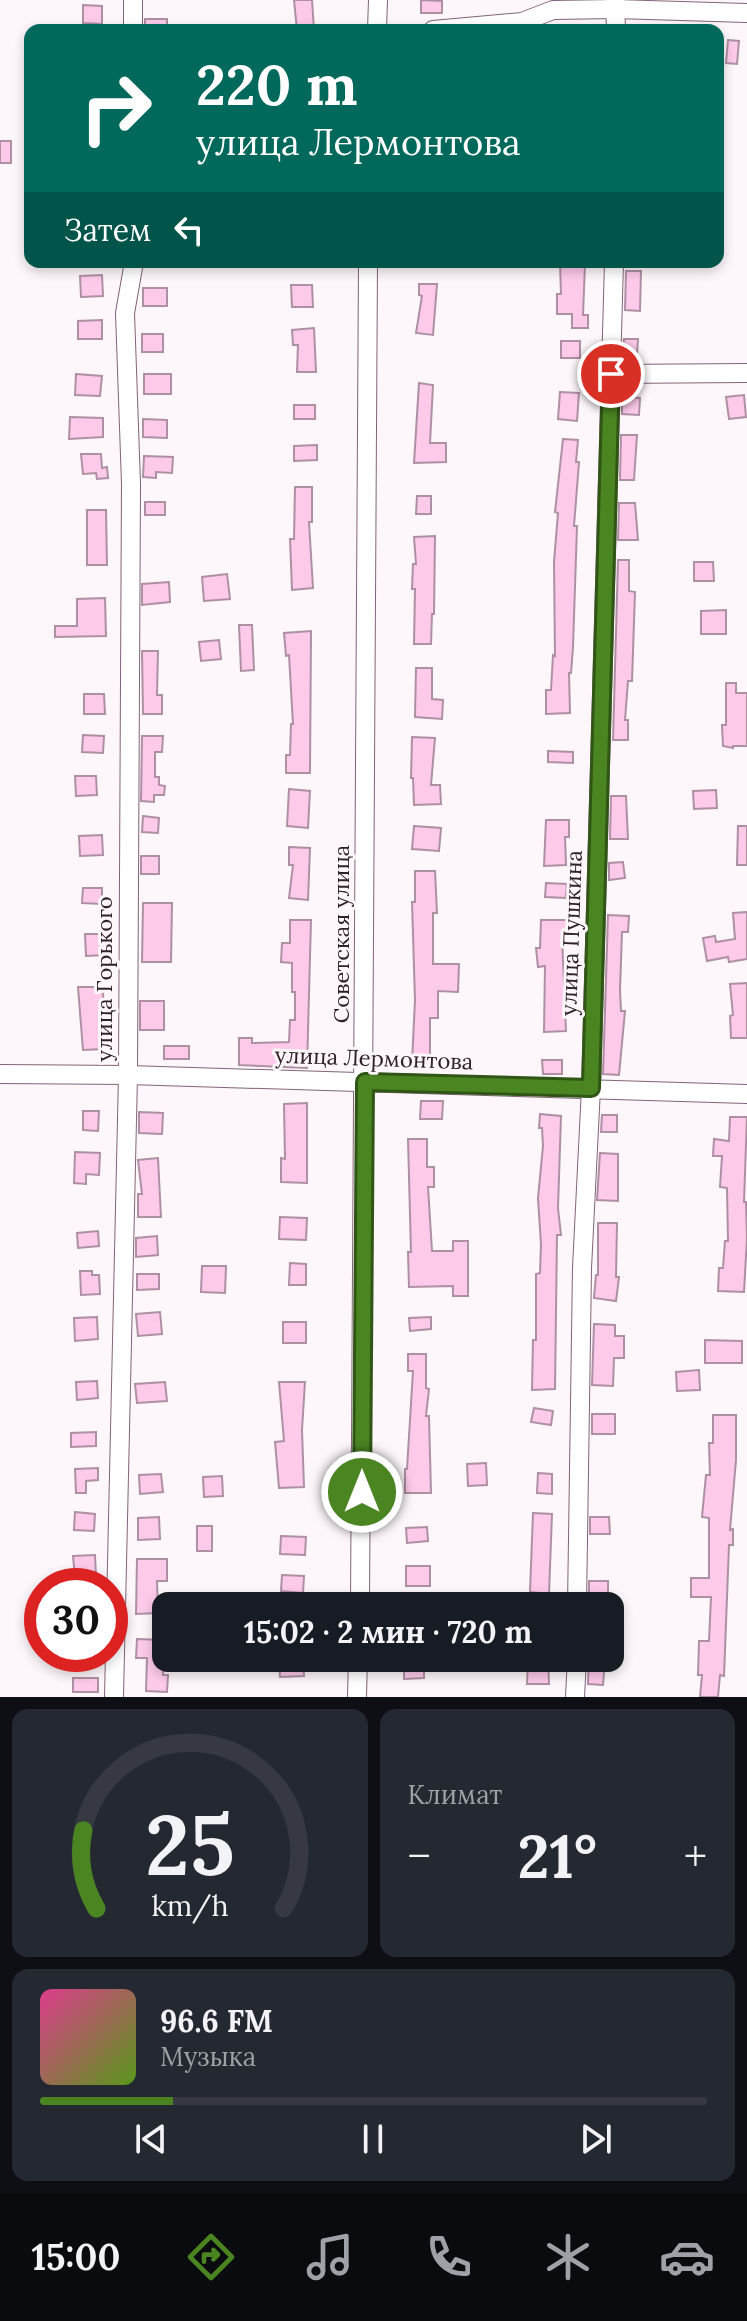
<!DOCTYPE html>
<html lang="ru">
<meta charset="utf-8">
<style>
:root{--surface:#171b24;--page:#242831;--text:#f1f3f6;--muted:#9ea1a6;--line:#363941;--accent:#4a8522}
body{margin:0;font-family:Lora,serif;background:var(--page);color:var(--text);height:100vh;display:flex;flex-direction:column;font-size:30px;white-space:nowrap}
*{box-sizing:border-box;margin:0}
p{font-size:26px;color:var(--muted)}
.icon{flex:none;width:44px;height:44px;fill:none;stroke:currentColor;stroke-width:2;stroke-linecap:round;stroke-linejoin:round}
.map{position:relative;height:1697px;overflow:hidden}
.drawer{display:flex;flex-direction:column;gap:12px;padding:12px;background:#0d0f14;flex:1}
.drawer>*{flex:none}
.banner{position:absolute;left:24px;top:24px;width:700px;height:244px;border-radius:16px;box-shadow:0 4px 12px #0003;background:#00695c;color:#fff;overflow:hidden}
.speed{position:absolute;left:24px;top:1568px;display:flex;gap:16px;font-size:40px;font-weight:700;text-align:center}
.speed>*{display:grid;place-content:center;width:104px;height:104px;border-radius:50%;background:var(--surface);box-shadow:0 4px 12px #0003;line-height:1}
.speed .limit{border:12px solid #d22;background:#fff;color:#111}
.pin{position:absolute;display:grid;place-items:center;width:68px;height:68px;color:#fff;margin:-34px;border:4px solid #fff;border-radius:50%;box-shadow:0 2px 8px #0007}
.me{position:absolute;width:88px;margin:-44px;rotate:0deg;stroke-linejoin:round;filter:drop-shadow(0 0 6px #0008)}
.turn{display:flex;align-items:center;gap:28px;height:168px;padding:0 40px;font-size:36px}
.turn .icon{width:104px;height:104px;stroke-width:2.5}
.turn b{display:block;font-size:56px;line-height:68px}
.then{display:flex;align-items:center;height:76px;padding:0 40px;background:#0003;gap:16px;font-size:30px}
.big{font-size:60px;font-weight:700;line-height:1.1}
.drawer .tile{flex:1;display:flex;flex-direction:column;justify-content:center;gap:12px;min-width:0;padding:0 28px;border-radius:16px;background:var(--page)}
.drawer .dial{align-items:center;gap:0}
.dial svg{height:208px;overflow:visible;fill:none;stroke:var(--line);stroke-width:7;stroke-linecap:round;text-anchor:middle}
.dial text{fill:var(--text);stroke:none}
.song{display:flex;align-items:center;gap:24px}
.cover{width:96px;height:96px;border-radius:12px;background:linear-gradient(135deg,hsl(330 70% 55%),hsl(90 70% 35%))}
.played{height:8px;border-radius:4px;background:linear-gradient(90deg,var(--accent) 20%,var(--line) 20%)}
.keys{display:flex;justify-content:space-around;direction:ltr}
.heat{display:flex;justify-content:space-between;align-items:center;font-size:44px;direction:ltr}
.drawer .tiles{flex:1;display:grid;gap:12px;grid-template-columns:1fr 1fr}
.tile:last-child{grid-column:span 2}
.trip{position:absolute;left:152px;top:1592px;width:472px;height:80px;border-radius:16px;background:var(--surface);box-shadow:0 4px 12px #0003;font-weight:700;line-height:80px;text-align:center}
.tabs{display:flex;height:128px;justify-content:space-around;align-items:center;background:#090b0e;color:var(--muted)}
.tabs .icon{width:56px;height:56px}
.tabs .selected{color:var(--accent)}
.tabs b{font-size:36px;color:var(--text)}
.map>svg:first-child{display:block}
.building{fill:#fdcaea;stroke:#ae90a3;stroke-width:2}
.lines{fill:none;stroke-linecap:round;stroke-linejoin:round}
.minor-casing{stroke:#826577;stroke-width:20}
.minor{stroke:#fff;stroke-width:18}
.route-casing{stroke:#305616;stroke-width:20}
.route{stroke:#4a8522;stroke-width:14}
.labels{text-anchor:middle;dominant-baseline:central;stroke-width:6;stroke-linejoin:round;paint-order:stroke}
.street-label{font-size:22px;fill:#2e2229;stroke:#fdf6fa}
</style>
<div class="map">
<svg width="747" height="1697" viewBox="0 0 747 1697">
<rect width="100%" height="100%" fill="#fdf6fa"/>
<g class="building">
<path d="M294,0H312L314,30H297Z"/>
<path d="M421,0L442,1V13H421Z"/>
<path d="M83,5L102,6V24L83,23Z"/>
<rect x="145" y="19" width="22" height="11"/>
<path d="M728,40L739,41L737,64L726,63Z"/>
<rect x="0" y="141" width="11" height="22"/>
<path d="M560,264H585L583,315H588V328H572V314H557V294H561Z"/>
<path d="M626,271H641L640,311L625,310Z"/>
<path d="M102,275L103,296L81,297L80,276Z"/>
<path d="M419,284H437L433,335L416,333L422,296L419,295Z"/>
<path d="M291,285H312L313,307H292Z"/>
<rect x="143" y="288" width="24" height="18"/>
<path d="M102,320V339H78V321Z"/>
<path d="M314,328L316,372H297L298,345H293L292,330Z"/>
<rect x="142" y="334" width="21" height="18"/>
<path d="M624,339H638L637,354H623Z"/>
<rect x="561" y="341" width="19" height="17"/>
<path d="M76,374L102,376L100,396L75,395Z"/>
<rect x="144" y="374" width="27" height="20"/>
<path d="M419,383L433,385L430,443H446V462L414,463Z"/>
<path d="M560,392L579,393L577,421L558,419Z"/>
<path d="M744,395L746,417L729,419L726,397Z"/>
<path d="M622,397L640,398L639,415L622,414Z"/>
<rect x="294" y="405" width="21" height="14"/>
<path d="M70,417L103,418V437L69,439Z"/>
<path d="M143,419L167,420V438L143,437Z"/>
<path d="M621,435H637L634,480H620Z"/>
<path d="M563,439L578,440L576,462H579L574,526H577L573,647L571,673H569L570,713L546,714V690H551L553,655L555,656L554,562L558,513L555,512Z"/>
<path d="M317,445V460L294,461V446Z"/>
<path d="M81,454H101L102,468L107,467L108,478L97,479L96,473L83,474Z"/>
<path d="M144,456L173,457L172,473L156,472V478L143,477Z"/>
<path d="M295,487H312V522H309L313,588L292,590L290,539H294Z"/>
<path d="M417,496H431V514H416Z"/>
<rect x="145" y="502" width="20" height="13"/>
<path d="M619,503H635L638,540H618Z"/>
<path d="M87,510H106L107,565H87Z"/>
<path d="M435,536L434,614H432L431,644H414L415,589H412L413,564H416L414,537Z"/>
<path d="M618,560H629V591L635,592L632,681H628L625,720H628V740H613Z"/>
<path d="M694,562H713L714,581H694Z"/>
<path d="M227,574L230,599L204,601L202,577Z"/>
<path d="M169,582L170,602L142,605V584Z"/>
<path d="M105,598L106,636L55,637V626H77V599Z"/>
<path d="M726,610V634H701V611Z"/>
<path d="M239,625H252L254,670L241,671Z"/>
<path d="M311,631L310,773H286V755H290L291,724H293L289,655L286,656L284,633Z"/>
<path d="M219,640L221,659L201,661L199,642Z"/>
<path d="M142,651H158L157,695H162V714H143Z"/>
<path d="M416,668H432V699L443,700L442,719L415,717Z"/>
<path d="M726,683H736V693H747V746H733V748L723,746L722,725H726Z"/>
<path d="M84,694H104L105,714H84Z"/>
<path d="M83,735L104,736L103,753L82,752Z"/>
<path d="M142,736H163L162,752H155V777H159V785L165,786L164,795H154V802L141,801Z"/>
<path d="M412,737L435,738L431,785H440L441,804L414,805L413,778H411Z"/>
<path d="M548,751L573,752V763L548,762Z"/>
<path d="M75,776H96L97,795L76,796Z"/>
<path d="M289,789L310,791L308,828L287,826Z"/>
<path d="M716,790L717,808L694,809L693,791Z"/>
<path d="M611,796H626L628,839H610Z"/>
<path d="M143,816L159,818L158,833L142,832Z"/>
<path d="M546,820H569V837H565L566,865L544,866Z"/>
<path d="M414,826L441,828L439,851L412,849Z"/>
<path d="M738,826H747V865H737Z"/>
<path d="M102,835L103,855L80,856L79,836Z"/>
<path d="M289,847L310,848L308,900L289,898L293,865H289Z"/>
<rect x="141" y="856" width="18" height="18"/>
<path d="M623,862L625,878L609,880V863Z"/>
<path d="M415,871H435L437,913H433V964H459L458,992L438,991V1018H430V1062H412L415,1000L412,902H415Z"/>
<path d="M546,883L567,884L566,898L545,897Z"/>
<path d="M83,888H102V904L82,903Z"/>
<path d="M143,903H172L171,962H142Z"/>
<path d="M747,912V959L729,962L728,957L707,961L703,938L715,936L716,942L735,939L733,913Z"/>
<path d="M608,915L629,916L628,932H622L620,990L621,1011H625L619,1075L603,1074Z"/>
<path d="M290,920H311L307,1068L239,1065V1038H252V1043L289,1042L290,1020H295V992H292V963L281,962L282,943H290Z"/>
<path d="M541,920H567L566,937H562L566,1031L544,1032L545,966L538,967L536,948H540Z"/>
<path d="M85,934H104L105,955L86,956Z"/>
<path d="M747,983V1038H731L730,1016L733,1015L730,984Z"/>
<path d="M78,987H103L104,1049L83,1050Z"/>
<rect x="140" y="1001" width="24" height="29"/>
<rect x="164" y="1046" width="25" height="13"/>
<path d="M542,1060H562V1074H543Z"/>
<path d="M421,1101H443L442,1119H420Z"/>
<path d="M307,1103V1183L281,1182V1158L285,1159L284,1104Z"/>
<path d="M83,1111H99L98,1131L83,1130Z"/>
<path d="M139,1112L163,1113L162,1134L139,1133Z"/>
<path d="M540,1114L561,1116L558,1208L561,1235H557L555,1389L532,1390L533,1340H536V1274L540,1273L541,1245L538,1198L543,1146L542,1128H539Z"/>
<path d="M602,1115H617V1132H601Z"/>
<path d="M730,1117H747L744,1202H746L747,1238L744,1292L718,1291L719,1268H723L725,1241H728L727,1188L720,1187L722,1156H713L714,1139L729,1141Z"/>
<path d="M408,1139H427V1167H434V1187H428L432,1251H453V1241H468V1296H453V1286L409,1287L408,1252H411Z"/>
<path d="M75,1152L100,1153L99,1175L86,1174V1184L74,1183Z"/>
<path d="M600,1153L618,1154V1201L597,1200Z"/>
<path d="M158,1158L161,1217H138V1194H142L138,1160Z"/>
<path d="M280,1217L307,1218L306,1240L279,1239Z"/>
<path d="M598,1223H617L616,1277H619L616,1301L594,1298L596,1275H598Z"/>
<path d="M98,1231L99,1246L78,1248L77,1233Z"/>
<path d="M157,1236L158,1255L136,1257V1238Z"/>
<path d="M290,1263L306,1264V1285H289Z"/>
<path d="M202,1266H226L225,1293L201,1292Z"/>
<path d="M80,1271H92V1275H99L100,1294L81,1295Z"/>
<path d="M137,1274H159V1289L137,1290Z"/>
<path d="M160,1312L162,1334L138,1336L136,1314Z"/>
<path d="M97,1317L98,1339L75,1341L74,1318Z"/>
<path d="M431,1317V1329L410,1331L409,1318Z"/>
<rect x="283" y="1322" width="23" height="21"/>
<path d="M594,1324L615,1325V1336H624V1358H614L613,1386L592,1385Z"/>
<path d="M705,1340L742,1341V1363H705Z"/>
<path d="M408,1354H426V1388L429,1389L426,1416H429L431,1493H405V1469H407L413,1371H408Z"/>
<path d="M699,1370L700,1390L677,1391L676,1372Z"/>
<path d="M97,1381L98,1398L77,1400L76,1382Z"/>
<path d="M165,1382L167,1401L137,1403L135,1384Z"/>
<path d="M279,1382H305L302,1430L304,1487L279,1488L275,1442L284,1441Z"/>
<path d="M534,1408L553,1411L551,1425L531,1422Z"/>
<rect x="592" y="1414" width="23" height="20"/>
<path d="M713,1415H736V1460L730,1530L733,1529V1545H729L724,1676L720,1675L718,1697H700L702,1675H698L699,1641H709L711,1597H691V1578H709V1518L702,1517L706,1475H710L709,1443H713Z"/>
<path d="M96,1432V1446L71,1447V1433Z"/>
<path d="M486,1463L487,1485L468,1486L467,1464Z"/>
<path d="M98,1468V1480L86,1481V1493H76L75,1469Z"/>
<path d="M538,1473L552,1474V1494L537,1493Z"/>
<path d="M161,1474L163,1492L140,1494L139,1475Z"/>
<path d="M222,1476L223,1496L204,1497L203,1477Z"/>
<path d="M75,1512L95,1514L94,1531L74,1530Z"/>
<path d="M533,1513L552,1514L549,1594L530,1592Z"/>
<path d="M159,1517L160,1539L138,1540V1518Z"/>
<path d="M590,1517H609L610,1534H590Z"/>
<rect x="197" y="1526" width="15" height="25"/>
<path d="M427,1527L428,1541L407,1543L406,1528Z"/>
<path d="M281,1536L306,1537L305,1555L280,1554Z"/>
<path d="M95,1555L96,1576L75,1578L73,1556Z"/>
<path d="M137,1559H167V1581H157L158,1613L136,1614Z"/>
<rect x="406" y="1566" width="24" height="20"/>
<path d="M282,1575L304,1576L303,1593L281,1591Z"/>
<rect x="589" y="1581" width="19" height="15"/>
<path d="M137,1639L164,1640L163,1675H168L167,1692L146,1691L147,1658H136Z"/>
<path d="M528,1658H548L549,1684H527Z"/>
<path d="M589,1658H605L603,1685L588,1684Z"/>
<path d="M303,1661L304,1676L280,1677L279,1662Z"/>
<path d="M424,1662V1678L404,1679V1663Z"/>
<rect x="73" y="1678" width="25" height="14"/>
</g>
<g class="lines">
<defs>
<g id="minor">
<path d="M133,0V30"/>
<path d="M615,0L616,30"/>
<path d="M377,30L378,0"/>
<path d="M433,30L522,22L553,10L615,9L747,13"/>
<path d="M611,374L747,373"/>
<path d="M0,1074L128,1075L747,1094"/>
<path d="M360,1606L368,262"/>
<path d="M577,1606L582,1268L591,1088L614,262"/>
<path d="M114,1697L128,1075L131,484L125,313L134,262"/>
<path d="M357,1697L358,1658"/>
<path d="M575,1697L577,1658"/>
</g>
</defs>
<use href="#minor" class="minor-casing"/>
<use href="#minor" class="minor"/>
</g>
<g class="lines">
<defs>
<path id="route" d="M362,1492L365,1082L591,1088L611,374"/>
</defs>
<use href="#route" class="route-casing"/>
<use href="#route" class="route"/>
</g>
<g class="labels">
<g class="street-label">
<text transform="translate(571 933) rotate(-88)">улица Пушкина</text>
<text transform="translate(341 934) rotate(-90)">Советская улица</text>
<text transform="translate(104 979) rotate(-90)">улица Горького</text>
<text transform="translate(374 1058) rotate(2)">улица Лермонтова</text>
</g>
</g>
</svg>
<div class="speed"><div class="limit">30</div></div>
<div class="pin" style="left:611px;top:374px;background:#d93025"><svg class="icon" aria-label="arrive" viewBox="0 0 24 24"><path d="M6 21V4h12l-3 4 3 4H6"/></svg></div>
<svg class="me" style="left:362px;top:1492px" viewBox="-20 -20 40 40"><circle r="17" fill="#4a8522" stroke="#fff" stroke-width="3"/><path d="M0-11L8 9 0 5-8 9z" fill="#fff"/></svg>
<div class="trip">15:02 · 2 мин · 720 m</div>
<div class="banner">
<div class="turn"><svg class="icon" aria-label="right" viewBox="0 0 24 24"><path d="M7 20v-9h11M14 6l5 5-5 5"/></svg><div><b>220 m</b>улица Лермонтова</div></div>
<div class="then">Затем<svg class="icon" aria-label="left" viewBox="0 0 24 24"><path d="M17 20v-9H6M10 6l-5 5 5 5"/></svg></div>
</div>
</div>
<section class="drawer">
<div class="tiles">
<div class="tile dial"><svg viewBox="0 0 100 80">
<path d="M14 69A42 42 0 1 1 86 69"/>
<path d="M14 69A42 42 0 0 1 9 39" stroke="#4a8522"/>
<text x="50" y="56" font-size="32" font-weight="700">25</text>
<text x="50" y="72" font-size="11">km/h</text>
</svg></div>
<div class="tile"><p>Климат</p>
<div class="heat"><a>−</a><b class="big">21°</b><a>+</a></div>
</div>
<div class="tile">
<div class="song"><i class="cover"></i><div><b>96.6 FM</b><p>Музыка</p></div></div>
<div class="played"></div>
<div class="keys"><svg class="icon" aria-label="previous" viewBox="0 0 24 24"><path d="M18 5L8 12l10 7zM5 5v14"/></svg><svg class="icon" aria-label="pause" viewBox="0 0 24 24"><path d="M8 5v14M16 5v14"/></svg><svg class="icon" aria-label="next" viewBox="0 0 24 24"><path d="M6 5l10 7-10 7zM19 5v14"/></svg></div>
</div>
</div>
</section>
<nav class="tabs">
<b>15:00</b>
<svg class="icon selected" aria-label="directions" viewBox="0 0 24 24"><path d="M12 3l9 9-9 9-9-9zM9 14v-3h6M13 9l2 2-2 2"/></svg>
<svg class="icon" aria-label="music" viewBox="0 0 24 24"><path d="M9 18V5l10-2v13"/><circle cx="6" cy="18" r="3"/><circle cx="16" cy="16" r="3"/></svg>
<svg class="icon" aria-label="phone" viewBox="0 0 24 24"><path d="M5 4h4l2 5-3 2q2 4 5 5l2-3 5 2v4C11 20 4 13 5 4z"/></svg>
<svg class="icon" aria-label="climate" viewBox="0 0 24 24"><path d="M12 3v18M4 7l16 10M4 17L20 7"/></svg>
<svg class="icon" aria-label="car" viewBox="0 0 24 24"><path d="M5 17H2v-5l4-1 3-4h7l3 4 3 1v5h-3M9 17h6M6 11h13"/><circle cx="7" cy="17" r="2"/><circle cx="17" cy="17" r="2"/></svg>
</nav>
